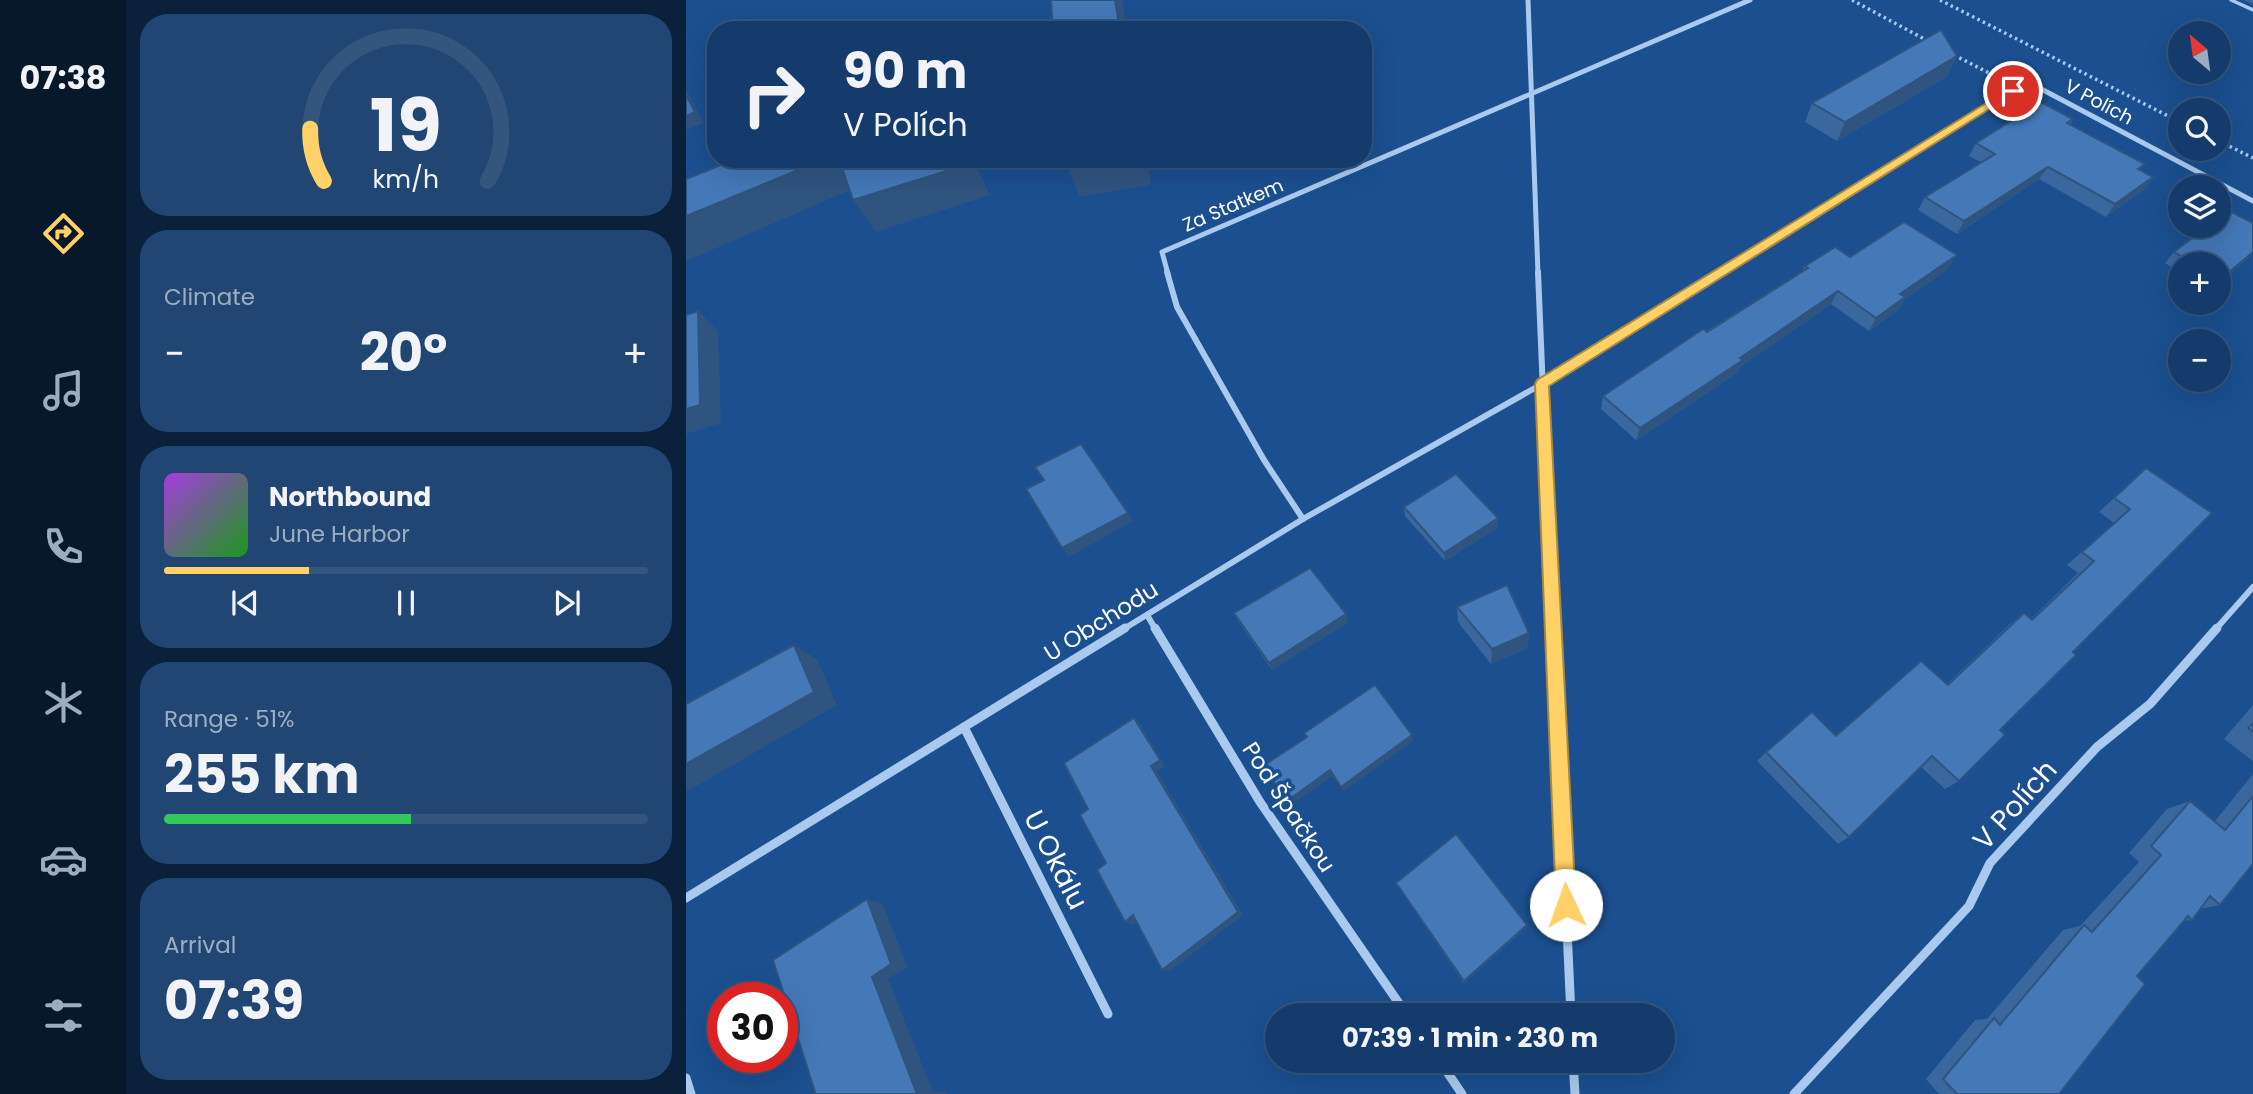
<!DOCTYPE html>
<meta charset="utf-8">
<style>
:root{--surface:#143b6b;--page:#214673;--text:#f1f3f6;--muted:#9dadc1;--line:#33557e;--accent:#ffd166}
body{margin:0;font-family:Poppins,sans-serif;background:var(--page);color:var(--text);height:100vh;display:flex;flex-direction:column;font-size:26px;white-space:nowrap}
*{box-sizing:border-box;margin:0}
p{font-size:23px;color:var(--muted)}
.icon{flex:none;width:38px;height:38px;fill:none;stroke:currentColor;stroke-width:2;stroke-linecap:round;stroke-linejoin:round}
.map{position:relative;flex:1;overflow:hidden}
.side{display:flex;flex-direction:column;gap:14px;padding:14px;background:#0b203b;width:560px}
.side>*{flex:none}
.top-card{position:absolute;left:21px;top:21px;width:665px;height:147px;border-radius:28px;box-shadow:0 7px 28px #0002,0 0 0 2px var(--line);background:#143b6b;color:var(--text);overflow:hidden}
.needle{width:46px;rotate:331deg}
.controls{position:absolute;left:1482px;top:21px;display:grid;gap:14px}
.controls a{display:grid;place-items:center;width:63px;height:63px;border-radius:50%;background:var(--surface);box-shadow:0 7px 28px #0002,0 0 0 2px var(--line);font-size:35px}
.speed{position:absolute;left:21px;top:982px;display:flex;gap:14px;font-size:35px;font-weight:700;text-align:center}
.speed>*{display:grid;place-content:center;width:91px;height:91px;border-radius:50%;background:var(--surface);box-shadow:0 7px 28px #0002,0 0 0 2px var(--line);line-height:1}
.speed .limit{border:10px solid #d22;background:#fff;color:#111}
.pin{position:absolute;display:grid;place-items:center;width:60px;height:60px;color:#fff;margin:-30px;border:4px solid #fff;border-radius:50%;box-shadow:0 2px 7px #0007}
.me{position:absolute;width:77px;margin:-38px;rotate:357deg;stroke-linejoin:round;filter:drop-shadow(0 0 5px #0008)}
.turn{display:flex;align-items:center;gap:24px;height:147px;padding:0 21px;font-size:32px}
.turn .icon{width:91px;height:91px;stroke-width:2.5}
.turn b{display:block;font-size:49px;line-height:60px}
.big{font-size:52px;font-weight:700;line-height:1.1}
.side .tile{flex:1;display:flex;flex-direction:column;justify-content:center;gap:10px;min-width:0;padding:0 24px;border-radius:28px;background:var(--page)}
.side .dial{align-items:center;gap:0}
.dial svg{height:182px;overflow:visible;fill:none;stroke:var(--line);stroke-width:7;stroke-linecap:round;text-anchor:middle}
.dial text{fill:var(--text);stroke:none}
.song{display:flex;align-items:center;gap:21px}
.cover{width:84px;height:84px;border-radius:10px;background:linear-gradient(135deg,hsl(280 70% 55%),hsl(120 70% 35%))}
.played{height:7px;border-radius:4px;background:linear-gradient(90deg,var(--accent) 30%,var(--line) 30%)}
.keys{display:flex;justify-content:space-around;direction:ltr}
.heat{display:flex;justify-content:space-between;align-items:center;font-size:38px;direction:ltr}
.charge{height:10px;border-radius:5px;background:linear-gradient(90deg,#34c759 51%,var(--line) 0)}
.trip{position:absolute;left:579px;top:1003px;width:410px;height:70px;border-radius:35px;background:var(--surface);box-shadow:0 7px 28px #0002,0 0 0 2px var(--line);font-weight:700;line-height:70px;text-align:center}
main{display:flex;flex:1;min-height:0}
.menu{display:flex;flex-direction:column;width:126px;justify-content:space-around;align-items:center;background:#08182b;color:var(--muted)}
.menu .icon{width:49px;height:49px}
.menu .selected{color:var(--accent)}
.menu b{font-size:32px;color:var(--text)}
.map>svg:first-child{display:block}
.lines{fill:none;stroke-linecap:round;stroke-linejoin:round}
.path{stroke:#a9c9ee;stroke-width:3.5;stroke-dasharray:2.5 3.5;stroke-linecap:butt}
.service{stroke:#a9c9ee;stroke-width:3.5}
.minor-far2{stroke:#a9c9ee;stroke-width:5}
.minor-far1{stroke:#a9c9ee;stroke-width:6}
.minor{stroke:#a9c9ee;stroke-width:9}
.wall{fill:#3a679d}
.shaded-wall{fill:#305480}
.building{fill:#4478b7;stroke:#305480;stroke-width:2}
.route{fill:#ffd166;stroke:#a68842;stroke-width:2}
.labels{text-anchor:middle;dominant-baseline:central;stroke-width:7;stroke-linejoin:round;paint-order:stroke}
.far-street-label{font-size:19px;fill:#fff;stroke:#1b4f8f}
.street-label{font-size:23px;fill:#fff;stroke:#1b4f8f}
.near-street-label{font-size:28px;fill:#fff;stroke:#1b4f8f}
</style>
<main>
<nav class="menu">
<b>07:38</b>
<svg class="icon selected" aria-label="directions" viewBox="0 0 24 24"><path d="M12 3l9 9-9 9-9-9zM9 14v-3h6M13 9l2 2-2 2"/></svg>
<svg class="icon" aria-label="music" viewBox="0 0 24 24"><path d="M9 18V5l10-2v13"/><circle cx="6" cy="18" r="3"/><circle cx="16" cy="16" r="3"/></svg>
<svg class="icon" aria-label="phone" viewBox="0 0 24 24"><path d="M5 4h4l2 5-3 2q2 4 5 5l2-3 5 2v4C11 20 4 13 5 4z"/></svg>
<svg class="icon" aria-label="climate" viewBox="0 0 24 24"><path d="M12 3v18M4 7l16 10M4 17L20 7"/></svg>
<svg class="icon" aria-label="car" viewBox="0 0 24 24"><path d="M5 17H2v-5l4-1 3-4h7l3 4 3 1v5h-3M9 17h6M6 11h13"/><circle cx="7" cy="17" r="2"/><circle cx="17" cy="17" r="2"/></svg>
<svg class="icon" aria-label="filters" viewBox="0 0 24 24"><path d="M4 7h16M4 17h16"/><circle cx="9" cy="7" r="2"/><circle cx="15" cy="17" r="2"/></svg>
</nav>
<section class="side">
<div class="tile dial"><svg viewBox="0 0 100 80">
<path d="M14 69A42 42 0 1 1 86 69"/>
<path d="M14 69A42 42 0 0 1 8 46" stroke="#ffd166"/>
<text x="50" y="56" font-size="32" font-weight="700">19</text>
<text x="50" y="72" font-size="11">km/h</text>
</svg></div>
<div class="tile"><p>Climate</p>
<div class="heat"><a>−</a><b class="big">20°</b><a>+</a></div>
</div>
<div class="tile">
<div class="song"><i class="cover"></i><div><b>Northbound</b><p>June Harbor</p></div></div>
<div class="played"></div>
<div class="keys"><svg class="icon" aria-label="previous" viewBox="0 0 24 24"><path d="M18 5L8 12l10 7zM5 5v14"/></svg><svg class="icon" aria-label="pause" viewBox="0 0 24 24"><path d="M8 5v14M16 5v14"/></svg><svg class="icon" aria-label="next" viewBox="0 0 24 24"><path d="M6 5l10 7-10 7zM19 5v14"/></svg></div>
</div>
<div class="tile"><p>Range · 51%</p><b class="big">255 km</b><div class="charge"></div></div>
<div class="tile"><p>Arrival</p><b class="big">07:39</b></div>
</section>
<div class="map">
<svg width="1567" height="1094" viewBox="0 0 1567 1094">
<rect width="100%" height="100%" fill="#1b4f8f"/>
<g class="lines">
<g class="path">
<path d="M1166,0L1242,41"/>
<path d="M1254,0L1494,122"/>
<path d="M1268,55L1307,75"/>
<path d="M1533,141L1567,158"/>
</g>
<path class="service" d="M1545,0L1567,10"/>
<g class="minor-far2">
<path d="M842,0L852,274"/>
<path d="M482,274L476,252L1064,0"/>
<path d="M1033,274L1342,82L1567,201"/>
</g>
<g class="minor-far1">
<path d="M481,272L491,307L578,460L617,519"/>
<path d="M852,272L867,630"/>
<path d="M461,615L470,630"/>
<path d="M436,630L617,519L856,384L1036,272"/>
<path d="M1529,630L1567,587"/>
</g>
<g class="minor">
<path d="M469,628L574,802L721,1015"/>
<path d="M867,628L885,1015"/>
<path d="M278,727L422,1014"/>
<path d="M0,898L439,628"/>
<path d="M753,1060L776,1094"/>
<path d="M887,1060L889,1094"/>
<path d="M0,1078L5,1094"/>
<path d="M1108,1094L1283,906L1304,863L1411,747L1464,704L1531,628"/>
</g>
</g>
<g class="wall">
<path d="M1557,0H1567V4Z"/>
<path d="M1262,76L1151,141L1119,122L1126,103Z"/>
<path d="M1387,119L1384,125L1454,170L1458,190L1420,217L1353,179L1271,234L1232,210L1239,197L1295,162L1283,156L1290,143Z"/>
<path d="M1567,223V254L1533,283V264H1494V272L1479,263L1488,252Z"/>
<path d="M1164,257L1262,269L1218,300L1212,310L1183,331L1145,304L1054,367L1052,372L950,440L915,409L917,396L1116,271L1119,266Z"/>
<path d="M1460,468L1387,652L1314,730L1273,781L1259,789L1235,767L1163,837L1152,844L1071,761L1080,752L1150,736L1261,684L1323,625L1338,613L1345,619L1392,573L1381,565L1428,523L1413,512Z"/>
<path d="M718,507L812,527L759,561L719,516Z"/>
<path d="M771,607L843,633L841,648L805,664L772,622Z"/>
<path d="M548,613L662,622L586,670L552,621Z"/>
<path d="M1567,705V761L1538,739Z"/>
<path d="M1567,774V864L1534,905L1514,909L1506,920L1497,921L1451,976L1373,1094H1253L1240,1079L1289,1020L1301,1019L1377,930L1394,926L1453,862L1443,853L1481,809L1504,801L1529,821Z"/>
<path d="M710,883L841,925L840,928L778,983L712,887Z"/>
</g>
<g class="shaded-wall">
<path d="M429,0H436L441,30H434Z"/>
<path d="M1271,56L1262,76L1151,141L1159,122Z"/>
<path d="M0,89L18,123L0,130Z"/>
<path d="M139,159H155L174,186L0,261V216Z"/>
<path d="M284,159H287L304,195L190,232L167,200Z"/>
<path d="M378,159H461L465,185L394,197Z"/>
<path d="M1362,167L1353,179L1271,234L1278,221Z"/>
<path d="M1467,177L1458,190L1420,217L1429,204Z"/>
<path d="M1567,252V254L1533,283V281Z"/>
<path d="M1271,255L1262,269L1218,300L1212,310L1183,331L1190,318L1214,294Z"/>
<path d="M1152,291L1145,304L1054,367L1052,372L950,440L954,428L1054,358Z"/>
<path d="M12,311L32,331L35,423L0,434V409Z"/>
<path d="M442,513L447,521L383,557L376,548Z"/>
<path d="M812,518V527L759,561L758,553Z"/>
<path d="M660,614L662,622L586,670L583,663Z"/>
<path d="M843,633L841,648L805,664L806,649Z"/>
<path d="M108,645L131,659L151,705L2,791L0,790V764Z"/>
<path d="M448,718L455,725L479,766L471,772L557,915L483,972L476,970L465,766Z"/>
<path d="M726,735L727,741L657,792L655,787Z"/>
<path d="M644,770L646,776L604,806L601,801Z"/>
<path d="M181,899L197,904L221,967L202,979L247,1092L259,1091L261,1094H231L186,977Z"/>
<path d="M447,915L454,918L446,925L439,922Z"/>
<path d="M841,925L840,928L778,983V981Z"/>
</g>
<g class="building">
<path d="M365,0H429L434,30H367Z"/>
<path d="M1255,30L1271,56L1159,122L1126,103Z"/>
<path d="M0,95L9,112L0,116Z"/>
<path d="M1355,102L1387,119L1381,123L1459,164L1452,169L1467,177L1429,204L1362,167L1278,221L1239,197L1309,154L1290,143Z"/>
<path d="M50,159H139L0,216V179Z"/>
<path d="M153,159H284L286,163L167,200Z"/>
<path d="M1542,210L1567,223V252L1535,279L1533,278V264H1509L1488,252L1522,226H1533V217Z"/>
<path d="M1218,222L1271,255L1214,294L1219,297L1190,318L1152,291L1054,358L1057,360L954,428L917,396L1017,329L1021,332L1122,268L1119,266L1149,247L1164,257Z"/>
<path d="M12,311L14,405L0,409V315Z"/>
<path d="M395,444L442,513L376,548L340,489L358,480L349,467Z"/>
<path d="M1460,468L1526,513L1387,652L1390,655L1314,730L1319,735L1273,781L1246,756L1163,837L1080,752L1126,712L1150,736L1235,661L1262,685L1338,613L1346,620L1408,561L1396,552L1444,509L1428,498Z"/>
<path d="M770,474L812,518L758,553L718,507Z"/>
<path d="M624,568L660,614L583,663L548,613Z"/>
<path d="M821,585L843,633L806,649L771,607Z"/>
<path d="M108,645L128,692L0,764V704Z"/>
<path d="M689,685L726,735L655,787L644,770L601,801L577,766L621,737L618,733Z"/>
<path d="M448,718L474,760L465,766L552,912L476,970L447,915L439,922L411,870L420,863L394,815L402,809L378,763Z"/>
<path d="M1567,723V732L1562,728Z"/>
<path d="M1567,796V864L1534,905L1524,896L1506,920L1502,916L1451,976L1459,984L1373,1094H1271L1257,1079L1308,1018L1314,1025L1398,925L1406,932L1475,855L1465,846L1504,801L1539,830Z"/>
<path d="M770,834L841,925L778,981L710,883Z"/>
<path d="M181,899L205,964L186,977L231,1094H127L129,1092L87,960Z"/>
</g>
<path class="route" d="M1323,89L1332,91L863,386L890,905L887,912L880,915L873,912L870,905L849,384L851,380Z"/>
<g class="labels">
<g class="far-street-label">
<text transform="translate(1413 102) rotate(28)">V Polích</text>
<text transform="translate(547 205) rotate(-23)">Za Statkem</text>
</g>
<g class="street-label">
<text transform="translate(415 621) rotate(-32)">U Obchodu</text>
<text transform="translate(603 807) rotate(57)">Pod Špačkou</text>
</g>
<g class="near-street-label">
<text transform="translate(1329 805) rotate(-48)">V Polích</text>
<text transform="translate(370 860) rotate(63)">U Okálu</text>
</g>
</g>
</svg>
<div class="controls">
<a><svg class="needle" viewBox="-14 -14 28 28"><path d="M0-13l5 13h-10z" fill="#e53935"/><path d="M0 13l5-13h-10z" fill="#9dadc1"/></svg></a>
<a><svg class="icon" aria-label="search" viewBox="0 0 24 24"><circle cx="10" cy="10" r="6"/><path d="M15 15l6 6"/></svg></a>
<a><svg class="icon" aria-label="layers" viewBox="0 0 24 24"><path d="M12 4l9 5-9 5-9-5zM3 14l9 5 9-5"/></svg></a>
<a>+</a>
<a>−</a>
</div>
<div class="speed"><div class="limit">30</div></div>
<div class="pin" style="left:1327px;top:91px;background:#d93025"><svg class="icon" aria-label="arrive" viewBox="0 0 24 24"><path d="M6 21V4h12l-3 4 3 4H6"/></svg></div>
<svg class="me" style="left:880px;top:905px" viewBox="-20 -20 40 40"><circle r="19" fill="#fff"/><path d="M0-13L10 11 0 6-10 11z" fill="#ffd166"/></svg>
<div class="trip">07:39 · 1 min · 230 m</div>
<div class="top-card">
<div class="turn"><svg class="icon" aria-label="right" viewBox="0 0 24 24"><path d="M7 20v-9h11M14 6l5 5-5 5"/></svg><div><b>90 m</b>V Polích</div></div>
</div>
</div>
</main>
